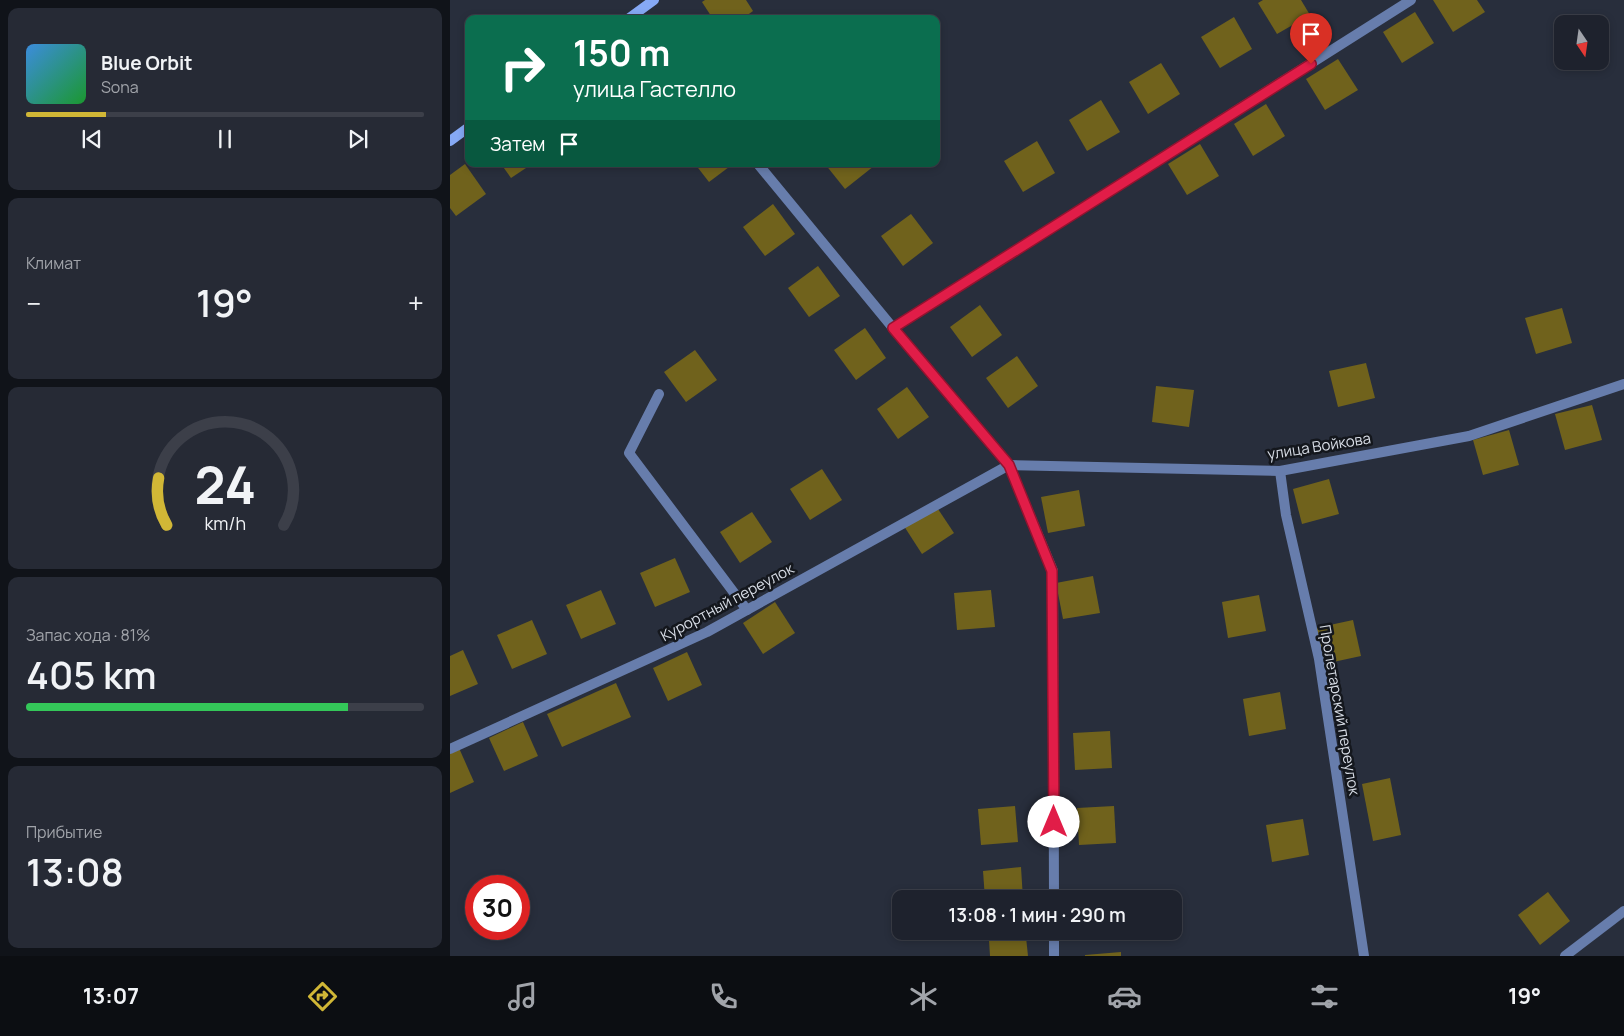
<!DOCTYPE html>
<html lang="ru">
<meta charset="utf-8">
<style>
:root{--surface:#1e222d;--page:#262a35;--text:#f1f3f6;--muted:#a1a4aa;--line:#3c3f49;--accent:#d1b736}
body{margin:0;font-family:Manrope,sans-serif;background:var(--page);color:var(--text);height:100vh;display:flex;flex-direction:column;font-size:19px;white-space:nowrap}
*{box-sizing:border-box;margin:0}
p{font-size:16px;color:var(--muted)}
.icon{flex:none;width:28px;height:28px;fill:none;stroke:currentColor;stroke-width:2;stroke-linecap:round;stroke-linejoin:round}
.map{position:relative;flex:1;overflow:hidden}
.drawer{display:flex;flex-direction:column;gap:8px;padding:8px;background:#101319;width:450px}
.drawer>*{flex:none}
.hud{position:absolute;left:15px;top:15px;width:475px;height:152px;border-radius:10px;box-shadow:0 2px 8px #0003,0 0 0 1px var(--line);background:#0b6e4f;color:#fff;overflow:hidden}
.needle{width:32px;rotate:167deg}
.controls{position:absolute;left:1104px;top:15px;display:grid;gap:10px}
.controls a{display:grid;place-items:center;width:55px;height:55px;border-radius:10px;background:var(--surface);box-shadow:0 2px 8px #0003,0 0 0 1px var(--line);font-size:25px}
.speed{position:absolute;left:15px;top:875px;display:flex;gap:10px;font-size:25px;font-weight:700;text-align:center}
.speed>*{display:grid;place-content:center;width:65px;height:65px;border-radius:50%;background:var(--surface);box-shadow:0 2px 8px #0003,0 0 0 1px var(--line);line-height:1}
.speed .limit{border:8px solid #d22;background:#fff;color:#111}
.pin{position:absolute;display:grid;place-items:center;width:42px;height:42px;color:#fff;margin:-51px -21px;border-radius:50% 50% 50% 0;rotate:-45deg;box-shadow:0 0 5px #0007}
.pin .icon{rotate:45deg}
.me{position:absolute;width:55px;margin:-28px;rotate:0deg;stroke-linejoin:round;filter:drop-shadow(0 0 4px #0008)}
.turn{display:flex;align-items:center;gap:18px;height:105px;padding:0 25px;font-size:22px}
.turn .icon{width:65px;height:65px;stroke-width:2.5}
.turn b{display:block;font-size:35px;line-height:42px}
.then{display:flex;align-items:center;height:48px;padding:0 25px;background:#0003;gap:10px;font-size:19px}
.big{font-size:38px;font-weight:600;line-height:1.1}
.drawer .tile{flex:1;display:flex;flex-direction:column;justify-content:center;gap:8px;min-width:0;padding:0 18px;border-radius:10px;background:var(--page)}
.drawer .dial{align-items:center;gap:0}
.dial svg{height:130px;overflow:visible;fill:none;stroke:var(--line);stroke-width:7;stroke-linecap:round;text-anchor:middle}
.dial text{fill:var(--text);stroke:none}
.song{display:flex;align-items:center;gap:15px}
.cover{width:60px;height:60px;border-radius:8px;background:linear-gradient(135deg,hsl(210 70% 55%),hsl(130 70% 35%))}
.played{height:5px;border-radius:2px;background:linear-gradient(90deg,var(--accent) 20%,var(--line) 20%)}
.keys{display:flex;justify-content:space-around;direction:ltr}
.heat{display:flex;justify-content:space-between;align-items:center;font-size:28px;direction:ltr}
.charge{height:8px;border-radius:4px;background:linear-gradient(90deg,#34c759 81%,var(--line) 0)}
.trip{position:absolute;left:442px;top:890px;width:290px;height:50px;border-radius:10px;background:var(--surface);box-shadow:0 2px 8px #0003,0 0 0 1px var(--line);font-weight:600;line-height:50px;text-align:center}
.menu{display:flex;height:80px;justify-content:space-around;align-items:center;background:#0c0e12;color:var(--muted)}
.menu .icon{width:35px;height:35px}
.menu .current{color:var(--accent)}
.menu b{font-size:22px;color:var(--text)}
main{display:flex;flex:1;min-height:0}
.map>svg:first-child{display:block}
.building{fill:#70621c}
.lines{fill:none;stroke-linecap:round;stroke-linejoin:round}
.lane{stroke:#677dac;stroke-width:10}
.street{stroke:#677dac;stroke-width:10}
.secondary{stroke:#86a9f5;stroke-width:10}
.route-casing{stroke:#92132f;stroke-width:12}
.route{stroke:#e11d48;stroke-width:9}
.labels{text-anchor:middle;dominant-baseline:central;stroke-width:5;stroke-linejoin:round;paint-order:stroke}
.street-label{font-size:15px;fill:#d8dde6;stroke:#14171d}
</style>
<main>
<section class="drawer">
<div class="tile">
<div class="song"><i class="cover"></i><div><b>Blue Orbit</b><p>Sona</p></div></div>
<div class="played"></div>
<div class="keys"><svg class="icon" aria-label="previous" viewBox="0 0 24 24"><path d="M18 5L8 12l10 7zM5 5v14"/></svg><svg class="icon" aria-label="pause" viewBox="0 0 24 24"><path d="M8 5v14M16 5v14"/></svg><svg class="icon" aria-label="next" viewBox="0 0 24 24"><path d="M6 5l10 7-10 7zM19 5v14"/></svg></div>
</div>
<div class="tile"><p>Климат</p>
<div class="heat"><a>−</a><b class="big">19°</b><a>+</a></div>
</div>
<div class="tile dial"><svg viewBox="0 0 100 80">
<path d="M14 69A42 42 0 1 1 86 69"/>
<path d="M14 69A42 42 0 0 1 9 40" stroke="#d1b736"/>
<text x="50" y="56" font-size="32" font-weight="700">24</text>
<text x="50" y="72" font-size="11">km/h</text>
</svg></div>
<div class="tile"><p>Запас хода · 81%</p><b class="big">405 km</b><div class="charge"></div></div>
<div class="tile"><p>Прибытие</p><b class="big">13:08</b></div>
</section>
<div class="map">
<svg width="1174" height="956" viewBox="0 0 1174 956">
<rect width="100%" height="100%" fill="#282e3c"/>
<g class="building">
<path d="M255,0H296L303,11L292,19H263L252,2Z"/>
<path d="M813,0H851L860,15L827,34L808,3Z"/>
<path d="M983,0H1027L1035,12L1003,32Z"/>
<path d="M965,12L984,43L952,63L933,32Z"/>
<path d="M784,17L802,49L770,68L751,37Z"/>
<path d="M888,59L908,90L875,110L856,79Z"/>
<path d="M711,63L730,94L698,114L679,82Z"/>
<path d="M651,100L670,132L637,151L619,120Z"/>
<path d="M816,104L835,136L803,156L784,124Z"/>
<path d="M587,141L605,173L573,192L554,161Z"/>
<path d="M750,144L769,176L737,195L718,164Z"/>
<path d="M15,164L36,194L6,216L0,208V175Z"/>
<path d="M51,164H82L61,178Z"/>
<path d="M245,164H283L259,182Z"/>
<path d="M375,164H422L424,166L395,189Z"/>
<path d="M323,204L345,234L315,256L293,227Z"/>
<path d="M461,214L483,243L453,266L431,236Z"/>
<path d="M368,266L390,296L359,317L338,288Z"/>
<path d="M530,305L552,335L522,357L500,327Z"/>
<path d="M1112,308L1122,343L1086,354L1075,318Z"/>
<path d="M415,328L436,358L406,380L384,350Z"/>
<path d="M245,350L267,380L236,402L214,372Z"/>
<path d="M567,356L588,386L558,408L536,378Z"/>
<path d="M916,363L925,398L888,407L879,371Z"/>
<path d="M706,386L744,390L739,427L702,422Z"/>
<path d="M457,387L479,417L448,439L427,409Z"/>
<path d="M1142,405L1152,440L1115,450L1105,414Z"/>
<path d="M1059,430L1069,465L1033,475L1023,440Z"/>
<path d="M372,469L392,500L360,520L340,489Z"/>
<path d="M879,479L889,514L852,524L843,489Z"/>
<path d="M629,490L635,526L598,533L591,497Z"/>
<path d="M484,503L504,533L472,554L452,523Z"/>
<path d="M302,512L322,542L290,563L270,532Z"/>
<path d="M225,558L240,592L205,607L190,573Z"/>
<path d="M643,576L650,613L613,619L606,583Z"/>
<path d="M151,590L166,624L131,639L116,605Z"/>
<path d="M541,590L545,627L507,630L504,593Z"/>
<path d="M809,595L816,631L778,638L772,602Z"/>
<path d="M325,602L345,633L313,654L293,623Z"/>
<path d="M82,620L97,654L62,669L47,635Z"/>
<path d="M903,620L911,656L874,664L866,628Z"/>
<path d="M13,650L28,684L0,696V656Z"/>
<path d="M237,652L252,685L218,701L203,668Z"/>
<path d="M166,683L181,717L112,747L97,714Z"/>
<path d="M830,692L836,729L799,736L793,699Z"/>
<path d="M73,722L88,756L54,771L39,738Z"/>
<path d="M660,731L662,768L625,770L623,733Z"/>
<path d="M9,748L24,782L0,793V753Z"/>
<path d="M940,778L951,835L923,841L912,784Z"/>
<path d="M565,806L568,842L531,845L528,809Z"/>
<path d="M664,806L666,843L629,845L627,808Z"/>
<path d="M853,819L859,855L822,862L816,825Z"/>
<path d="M571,867L573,899H535L533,871Z"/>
<path d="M1098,892L1120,921L1090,945L1068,915Z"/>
<path d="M576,937L578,956H540L539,940Z"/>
<path d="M671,952V956H635V955Z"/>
</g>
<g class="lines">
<path class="lane" d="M209,394L179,453L297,610"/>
<g class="street">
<path d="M308,164L443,328L559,465L603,571L604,899"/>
<path d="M443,328L961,0"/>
<path d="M830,471L836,515L869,659L914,956"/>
<path d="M0,749L257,632L559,465L830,471L1019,436L1174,384"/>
<path d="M604,931V956"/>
<path d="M1115,956L1174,911"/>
</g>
<g class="secondary">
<path d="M178,19L204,0"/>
<path d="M0,141L19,127"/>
</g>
</g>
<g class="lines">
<defs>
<path id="route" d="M604,822L602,571L559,465L443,328L861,64"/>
</defs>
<use href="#route" class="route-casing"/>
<use href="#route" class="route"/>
</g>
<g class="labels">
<g class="street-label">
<text transform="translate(869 446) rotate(-9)">улица Войкова</text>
<text transform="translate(277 602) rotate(-28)">Курортный переулок</text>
<text transform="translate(890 710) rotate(80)">Пролетарский переулок</text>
</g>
</g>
</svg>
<div class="controls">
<a><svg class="needle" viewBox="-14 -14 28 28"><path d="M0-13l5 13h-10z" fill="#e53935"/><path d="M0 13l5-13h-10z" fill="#a1a4aa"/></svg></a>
</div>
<div class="speed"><div class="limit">30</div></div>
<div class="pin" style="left:861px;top:64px;background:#d93025"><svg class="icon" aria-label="arrive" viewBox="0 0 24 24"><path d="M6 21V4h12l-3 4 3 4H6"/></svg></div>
<svg class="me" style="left:604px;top:822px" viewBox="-20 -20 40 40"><circle r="19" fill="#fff"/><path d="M0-13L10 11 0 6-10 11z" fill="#e11d48"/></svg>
<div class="trip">13:08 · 1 мин · 290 m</div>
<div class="hud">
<div class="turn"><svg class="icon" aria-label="right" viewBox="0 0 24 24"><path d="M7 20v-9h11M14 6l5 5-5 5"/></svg><div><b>150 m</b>улица Гастелло</div></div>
<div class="then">Затем<svg class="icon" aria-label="arrive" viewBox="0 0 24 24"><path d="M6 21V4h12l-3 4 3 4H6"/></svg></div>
</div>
</div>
</main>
<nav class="menu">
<b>13:07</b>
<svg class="icon current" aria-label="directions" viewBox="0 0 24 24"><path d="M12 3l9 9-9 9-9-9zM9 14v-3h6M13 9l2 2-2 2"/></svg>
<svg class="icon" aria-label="music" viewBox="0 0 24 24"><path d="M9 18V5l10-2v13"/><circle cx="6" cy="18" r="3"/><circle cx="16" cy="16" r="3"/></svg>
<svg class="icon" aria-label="phone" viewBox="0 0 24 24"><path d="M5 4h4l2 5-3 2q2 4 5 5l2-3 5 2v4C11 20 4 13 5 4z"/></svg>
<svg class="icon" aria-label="climate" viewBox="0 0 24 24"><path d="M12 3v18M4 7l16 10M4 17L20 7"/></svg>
<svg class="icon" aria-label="car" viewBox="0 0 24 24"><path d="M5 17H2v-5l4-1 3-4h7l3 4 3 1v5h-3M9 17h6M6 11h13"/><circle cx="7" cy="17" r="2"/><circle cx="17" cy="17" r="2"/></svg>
<svg class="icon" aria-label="filters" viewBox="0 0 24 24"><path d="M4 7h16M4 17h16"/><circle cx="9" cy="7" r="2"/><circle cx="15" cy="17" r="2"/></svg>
<b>19°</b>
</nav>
